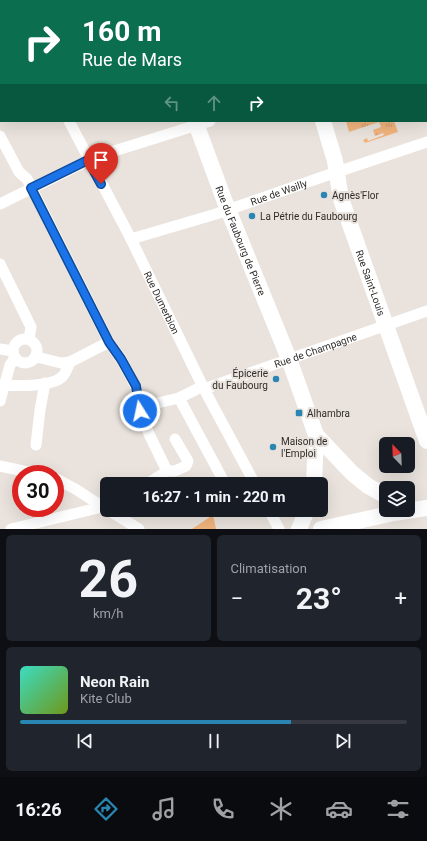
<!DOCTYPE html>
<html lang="fr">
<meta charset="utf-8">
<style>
:root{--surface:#171b24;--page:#20242c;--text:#f1f3f6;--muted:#9ea1a6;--line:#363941;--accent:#2986b2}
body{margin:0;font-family:Roboto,sans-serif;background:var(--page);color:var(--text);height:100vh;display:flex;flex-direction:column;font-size:15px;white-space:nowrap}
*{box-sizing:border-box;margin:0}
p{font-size:13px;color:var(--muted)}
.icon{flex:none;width:22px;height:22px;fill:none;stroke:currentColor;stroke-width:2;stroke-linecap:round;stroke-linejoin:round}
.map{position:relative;height:529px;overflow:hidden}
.sheet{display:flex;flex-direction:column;gap:6px;padding:6px;background:#0d0f14;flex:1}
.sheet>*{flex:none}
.top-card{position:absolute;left:0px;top:0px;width:427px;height:122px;box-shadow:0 4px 16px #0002;background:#0b6e4f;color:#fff;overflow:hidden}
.needle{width:26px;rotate:337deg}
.tools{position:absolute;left:379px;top:437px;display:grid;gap:8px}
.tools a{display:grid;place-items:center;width:36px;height:36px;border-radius:6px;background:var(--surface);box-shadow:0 4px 16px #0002;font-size:20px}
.speed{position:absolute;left:12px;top:465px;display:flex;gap:8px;font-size:20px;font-weight:700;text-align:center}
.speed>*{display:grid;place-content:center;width:52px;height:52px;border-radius:50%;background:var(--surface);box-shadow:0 4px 16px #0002;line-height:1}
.speed .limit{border:6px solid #d22;background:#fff;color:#111}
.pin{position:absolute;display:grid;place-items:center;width:34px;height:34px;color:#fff;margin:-41px -17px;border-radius:50% 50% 50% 0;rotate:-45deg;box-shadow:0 0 4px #0007}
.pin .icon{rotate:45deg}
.me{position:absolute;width:44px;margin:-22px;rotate:350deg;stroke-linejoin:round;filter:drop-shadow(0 0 3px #0008)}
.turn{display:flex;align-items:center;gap:14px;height:84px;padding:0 16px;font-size:18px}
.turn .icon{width:52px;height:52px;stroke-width:2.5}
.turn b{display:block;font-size:28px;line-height:34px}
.lanes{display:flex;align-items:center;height:38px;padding:0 16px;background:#0003;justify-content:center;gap:20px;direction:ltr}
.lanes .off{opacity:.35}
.big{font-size:30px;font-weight:700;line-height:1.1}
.sheet .tile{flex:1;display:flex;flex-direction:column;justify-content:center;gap:6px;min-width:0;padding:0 14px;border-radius:6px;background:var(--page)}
.sheet .dial{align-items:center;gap:0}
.dial b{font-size:52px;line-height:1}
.song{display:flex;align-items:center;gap:12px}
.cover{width:48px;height:48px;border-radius:6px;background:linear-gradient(135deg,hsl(170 70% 55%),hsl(80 70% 35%))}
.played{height:4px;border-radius:2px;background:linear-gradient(90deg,var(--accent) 70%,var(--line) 70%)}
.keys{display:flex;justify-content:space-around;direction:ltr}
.heat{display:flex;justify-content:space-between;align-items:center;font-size:22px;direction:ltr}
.sheet .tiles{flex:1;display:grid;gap:6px;grid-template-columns:1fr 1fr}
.tile:last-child{grid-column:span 2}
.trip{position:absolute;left:100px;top:477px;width:228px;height:40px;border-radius:6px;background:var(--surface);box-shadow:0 4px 16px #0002;font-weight:700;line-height:40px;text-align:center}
.tab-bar{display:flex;height:64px;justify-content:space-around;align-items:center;background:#090b0e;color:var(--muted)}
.tab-bar .icon{width:28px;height:28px}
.tab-bar .selected{color:var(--accent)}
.tab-bar b{font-size:18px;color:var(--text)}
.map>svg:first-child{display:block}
.grass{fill:#f1b47e}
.park{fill:url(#park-tufts)}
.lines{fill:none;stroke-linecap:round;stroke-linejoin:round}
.street{stroke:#fff;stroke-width:11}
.secondary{stroke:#fff;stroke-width:16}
.route-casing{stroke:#114b97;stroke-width:10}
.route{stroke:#1a73e8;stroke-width:7}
.poi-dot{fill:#2986b2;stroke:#eae3dd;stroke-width:1.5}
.labels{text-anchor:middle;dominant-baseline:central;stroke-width:4;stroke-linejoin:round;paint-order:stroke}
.street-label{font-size:10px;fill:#2f2c2a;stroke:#eae3dd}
.poi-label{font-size:10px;fill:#2f2c2a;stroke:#eae3dd;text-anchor:start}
</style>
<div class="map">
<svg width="427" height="529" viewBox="0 0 427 529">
<defs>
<pattern id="park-tufts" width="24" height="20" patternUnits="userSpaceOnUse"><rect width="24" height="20" fill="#f1b47e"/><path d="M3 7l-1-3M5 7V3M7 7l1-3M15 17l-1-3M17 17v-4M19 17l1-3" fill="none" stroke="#cf9b6d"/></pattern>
</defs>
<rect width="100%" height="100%" fill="#eae3dd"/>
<path class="grass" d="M213,515L216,529H192Z"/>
<path class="park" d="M346,121H394L398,132L365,143L363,140L367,138L368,141L384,135L383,133L375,136L373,130L381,127L379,122L349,132Z"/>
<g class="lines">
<g class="street">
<path d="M36,1L38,0"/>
<path d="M0,16L1,15"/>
<path d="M426,20H427"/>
<path id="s1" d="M69,121L131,239L204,389L255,484"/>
<path d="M0,136L19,172L27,179L109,342L70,362L61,363L37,357"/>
<path d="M0,204L95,157L210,121"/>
<path id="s2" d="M131,239L216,214L328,175L427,142"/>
<path d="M0,264L31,327L29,339"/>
<circle cx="25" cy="351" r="12"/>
<path d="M109,342L121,359L136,387L140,411"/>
<path d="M0,349L13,351"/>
<path d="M4,385C18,386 53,387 63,376C66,373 68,366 70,362"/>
<path d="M203,386L179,398L222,478"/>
<path id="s3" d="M204,389L427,311"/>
<path d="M0,401L10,365L15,358"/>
<path d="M175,439L188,461L186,466L175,471H167L149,434L140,411L153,404L179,398"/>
<path d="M36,445L40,410L45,383"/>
<path d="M0,466L37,474"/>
<path d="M55,478L77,490L106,509"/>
<path d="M147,484L167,471"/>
<path d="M108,510L139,529"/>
<path d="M269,510L279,529"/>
<path d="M11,529L102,507"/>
</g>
<g class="secondary">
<path d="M151,0L152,1"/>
<path d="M283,0L284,1"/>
<path d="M248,1L251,0"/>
<path id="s4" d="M195,121L225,202L289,359L316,435L352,473L368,486L386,496"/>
<path id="s5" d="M323,121L335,161L341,199L427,441"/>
<path d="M314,484L316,435"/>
<path d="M299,529L307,510"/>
<path d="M321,529L394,513L427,508"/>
</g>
</g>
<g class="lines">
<defs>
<path id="route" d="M101,184L88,160L31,188L109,342L121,359L136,386L140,411"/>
</defs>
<use href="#route" class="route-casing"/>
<use href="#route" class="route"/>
</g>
<g class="poi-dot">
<circle cx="324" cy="195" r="4"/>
<circle cx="252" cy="216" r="4"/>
<circle cx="276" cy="379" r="4"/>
<rect x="295" y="409" width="8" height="8" rx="2"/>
<circle cx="273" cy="447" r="4"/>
</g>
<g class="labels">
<g class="street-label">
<text stroke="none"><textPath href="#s2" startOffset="155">Rue de Wailly</textPath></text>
<text stroke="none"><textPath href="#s4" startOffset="128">Rue du Faubourg de Pierre</textPath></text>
<text stroke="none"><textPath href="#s5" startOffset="169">Rue Saint-Louis</textPath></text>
<text stroke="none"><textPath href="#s1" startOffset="204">Rue Dumerbion</textPath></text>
<text stroke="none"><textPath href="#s3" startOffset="118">Rue de Champagne</textPath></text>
</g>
<g class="poi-label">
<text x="332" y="195">Agnès'Flor</text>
<text x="260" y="216">La Pétrie du Faubourg</text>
<text x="268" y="373" text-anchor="end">Épicerie<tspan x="268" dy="12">du Faubourg</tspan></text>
<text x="307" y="413">Alhambra</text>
<text x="281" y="441">Maison de<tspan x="281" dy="12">l'Emploi</tspan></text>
</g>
</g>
</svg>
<div class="tools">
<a><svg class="needle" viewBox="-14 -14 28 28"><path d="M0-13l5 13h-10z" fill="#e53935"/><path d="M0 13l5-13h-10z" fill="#9ea1a6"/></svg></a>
<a><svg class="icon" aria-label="layers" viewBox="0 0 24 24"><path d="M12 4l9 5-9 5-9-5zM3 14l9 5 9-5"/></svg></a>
</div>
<div class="speed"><div class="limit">30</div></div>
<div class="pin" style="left:101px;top:184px;background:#d93025"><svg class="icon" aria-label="arrive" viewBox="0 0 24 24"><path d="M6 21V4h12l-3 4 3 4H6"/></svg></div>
<svg class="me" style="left:140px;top:411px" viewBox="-20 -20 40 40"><circle r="17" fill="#1a73e8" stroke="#fff" stroke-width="3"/><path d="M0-11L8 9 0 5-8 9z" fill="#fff"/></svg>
<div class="trip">16:27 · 1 min · 220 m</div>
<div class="top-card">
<div class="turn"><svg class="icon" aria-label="right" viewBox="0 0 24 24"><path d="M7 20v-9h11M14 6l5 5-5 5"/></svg><div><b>160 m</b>Rue de Mars</div></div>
<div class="lanes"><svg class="icon off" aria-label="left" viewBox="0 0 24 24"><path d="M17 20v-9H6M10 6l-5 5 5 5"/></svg><svg class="icon off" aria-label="ahead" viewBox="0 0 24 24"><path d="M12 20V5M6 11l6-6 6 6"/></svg><svg class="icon" aria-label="right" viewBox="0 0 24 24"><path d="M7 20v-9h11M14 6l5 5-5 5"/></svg></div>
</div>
</div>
<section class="sheet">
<div class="tiles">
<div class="tile dial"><b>26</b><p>km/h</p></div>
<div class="tile"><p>Climatisation</p>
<div class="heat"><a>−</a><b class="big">23°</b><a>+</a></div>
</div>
<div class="tile">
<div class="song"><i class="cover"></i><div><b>Neon Rain</b><p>Kite Club</p></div></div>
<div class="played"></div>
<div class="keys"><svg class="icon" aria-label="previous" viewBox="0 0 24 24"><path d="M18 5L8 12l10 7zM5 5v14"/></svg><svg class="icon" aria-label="pause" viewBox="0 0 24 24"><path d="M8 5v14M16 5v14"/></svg><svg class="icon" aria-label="next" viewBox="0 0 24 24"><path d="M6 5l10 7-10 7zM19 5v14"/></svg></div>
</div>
</div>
</section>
<nav class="tab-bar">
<b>16:26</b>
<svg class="icon selected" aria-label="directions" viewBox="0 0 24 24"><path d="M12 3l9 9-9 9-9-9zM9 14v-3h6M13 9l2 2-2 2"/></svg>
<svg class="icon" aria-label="music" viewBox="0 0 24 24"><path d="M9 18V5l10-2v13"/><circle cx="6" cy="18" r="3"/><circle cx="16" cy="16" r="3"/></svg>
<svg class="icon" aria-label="phone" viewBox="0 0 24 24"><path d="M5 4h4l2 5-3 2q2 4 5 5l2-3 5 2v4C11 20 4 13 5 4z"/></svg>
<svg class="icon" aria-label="climate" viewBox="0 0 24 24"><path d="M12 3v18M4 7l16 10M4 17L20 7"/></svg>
<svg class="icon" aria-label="car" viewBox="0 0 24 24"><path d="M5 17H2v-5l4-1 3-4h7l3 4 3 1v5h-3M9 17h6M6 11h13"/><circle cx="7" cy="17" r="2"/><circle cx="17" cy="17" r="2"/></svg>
<svg class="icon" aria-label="filters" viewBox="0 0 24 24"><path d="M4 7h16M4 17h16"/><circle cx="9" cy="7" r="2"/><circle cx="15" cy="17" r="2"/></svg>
</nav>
